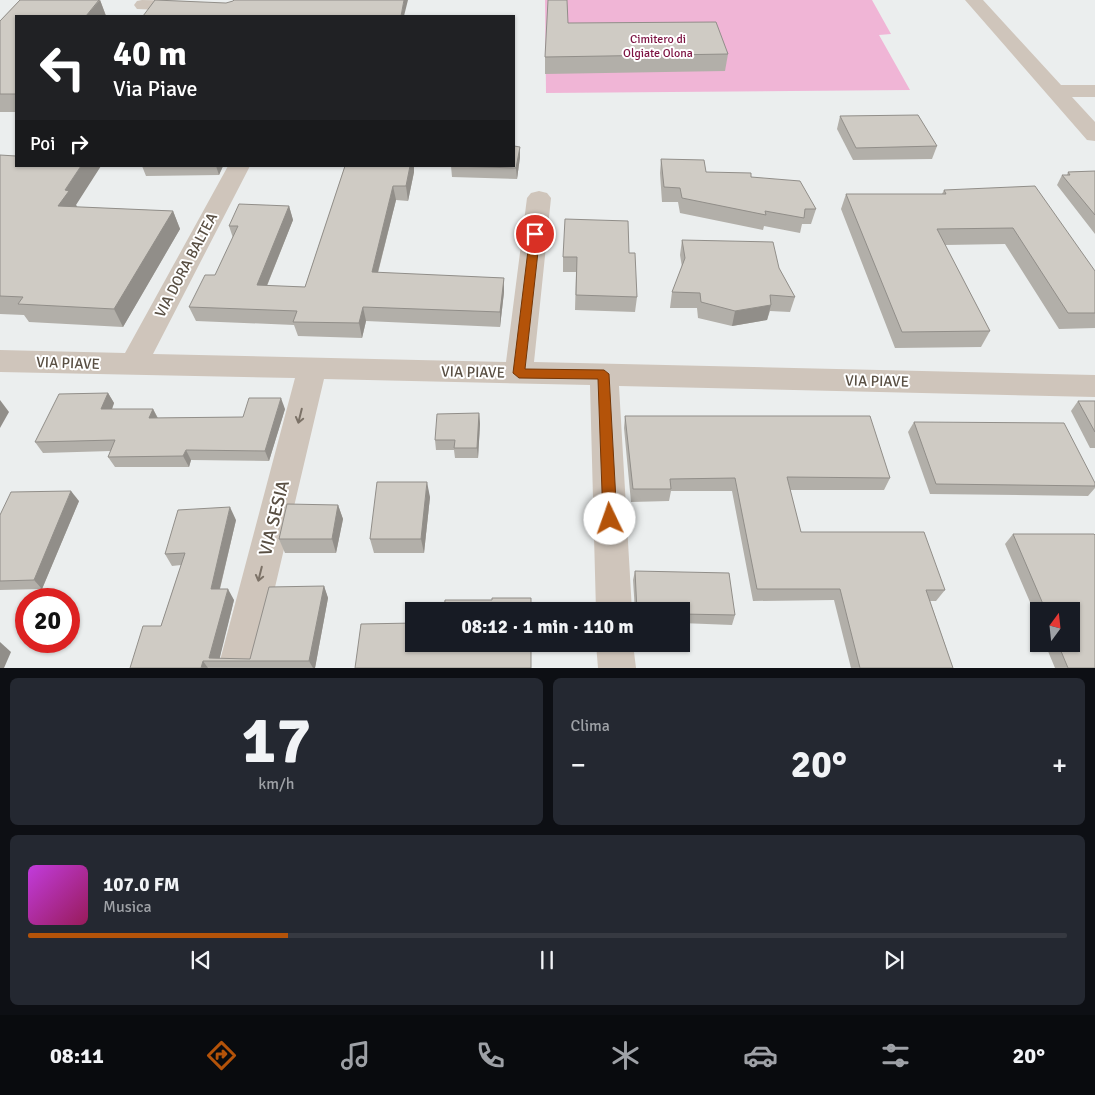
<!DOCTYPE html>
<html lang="it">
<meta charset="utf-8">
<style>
:root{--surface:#171b24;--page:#242831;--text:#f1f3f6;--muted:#9ea1a6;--line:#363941;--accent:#b45309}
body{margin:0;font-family:Signika,sans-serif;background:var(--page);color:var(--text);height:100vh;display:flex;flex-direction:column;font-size:19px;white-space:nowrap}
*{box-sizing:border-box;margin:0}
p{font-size:16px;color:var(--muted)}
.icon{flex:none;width:28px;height:28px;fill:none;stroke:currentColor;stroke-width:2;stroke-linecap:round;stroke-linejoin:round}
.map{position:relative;height:668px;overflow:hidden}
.panel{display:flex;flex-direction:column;gap:10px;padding:10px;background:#0d0f14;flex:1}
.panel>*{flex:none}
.top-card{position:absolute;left:15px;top:15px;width:500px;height:152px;border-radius:0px;box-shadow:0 1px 4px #0004;background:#202124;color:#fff;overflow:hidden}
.needle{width:32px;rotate:15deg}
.tools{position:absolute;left:1030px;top:602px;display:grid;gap:10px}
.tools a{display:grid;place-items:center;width:50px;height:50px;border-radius:0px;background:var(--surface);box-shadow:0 1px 4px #0004;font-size:25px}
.speed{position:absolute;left:15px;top:588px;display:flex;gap:10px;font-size:25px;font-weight:700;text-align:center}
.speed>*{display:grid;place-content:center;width:65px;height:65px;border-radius:50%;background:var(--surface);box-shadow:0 1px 4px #0004;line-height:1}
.speed .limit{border:8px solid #d22;background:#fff;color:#111}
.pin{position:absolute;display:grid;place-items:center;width:42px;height:42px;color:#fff;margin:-21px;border:2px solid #fff;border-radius:50%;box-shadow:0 1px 5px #0007}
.me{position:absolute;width:55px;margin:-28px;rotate:357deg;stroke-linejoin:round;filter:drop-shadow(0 0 4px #0008)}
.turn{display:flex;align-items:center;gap:18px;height:105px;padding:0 15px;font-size:22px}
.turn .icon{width:65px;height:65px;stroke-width:2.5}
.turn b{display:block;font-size:35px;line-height:42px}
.then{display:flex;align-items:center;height:48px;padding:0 15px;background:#0003;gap:10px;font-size:19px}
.big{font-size:38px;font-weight:700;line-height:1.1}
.panel .card{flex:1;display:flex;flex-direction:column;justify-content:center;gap:8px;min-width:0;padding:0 18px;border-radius:8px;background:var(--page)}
.panel .dial{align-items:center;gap:0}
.dial b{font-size:65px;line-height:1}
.song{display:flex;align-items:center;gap:15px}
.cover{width:60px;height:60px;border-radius:8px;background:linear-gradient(135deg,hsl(290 70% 55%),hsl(330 70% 35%))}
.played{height:5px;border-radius:2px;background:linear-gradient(90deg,var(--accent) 25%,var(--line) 25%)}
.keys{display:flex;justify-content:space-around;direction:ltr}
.heat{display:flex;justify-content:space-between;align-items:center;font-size:28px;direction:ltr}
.panel .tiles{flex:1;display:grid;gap:10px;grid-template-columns:1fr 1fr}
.card:last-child{grid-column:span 2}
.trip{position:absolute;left:405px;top:602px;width:285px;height:50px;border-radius:0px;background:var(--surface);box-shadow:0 1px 4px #0004;font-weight:700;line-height:50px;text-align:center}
.menu{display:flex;height:80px;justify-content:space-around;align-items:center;background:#090b0e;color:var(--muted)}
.menu .icon{width:35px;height:35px}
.menu .selected{color:var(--accent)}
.menu b{font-size:22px;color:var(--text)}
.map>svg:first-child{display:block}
.green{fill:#f0b5d6}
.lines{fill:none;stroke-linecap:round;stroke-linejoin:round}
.minor{fill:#cfc5bb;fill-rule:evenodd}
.wall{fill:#b2afa9}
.shaded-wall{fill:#918e89}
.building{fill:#cfcbc4;stroke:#918e89}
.oneway{stroke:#7c7267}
.route{fill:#b45309;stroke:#753606}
.labels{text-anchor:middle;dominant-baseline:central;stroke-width:4;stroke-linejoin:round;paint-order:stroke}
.far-park-label{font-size:12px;fill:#7c1241;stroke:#fff}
.street-label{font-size:15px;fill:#594f43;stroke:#fff}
.near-street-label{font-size:18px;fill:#594f43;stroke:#fff}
</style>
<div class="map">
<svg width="1095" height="668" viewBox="0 0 1095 668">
<rect width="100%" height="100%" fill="#ebeeee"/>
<path class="green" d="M545,0H872L891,34L879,35L910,90L546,93Z"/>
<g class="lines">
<g class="minor">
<path d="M142,0L187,1L193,2L196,6L193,10L187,11L137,9L134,5L137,1Z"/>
<path d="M965,0H983L1061,85H1095V97H1072L1095,122V141L1087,140Z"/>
<path d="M228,166H250L153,354L506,362L527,198L531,193L539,191L547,193L551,198L534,362L1095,375V397L619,386L632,611H596L590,385L324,379L256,668H218L295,378L0,372V350L125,353Z"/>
<path d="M596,644H633L636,668H598Z"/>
</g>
</g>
<g class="wall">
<path d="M20,0H100L106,16H16V112H0V21Z"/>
<path d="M568,23L728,54L725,71L545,74V57Z"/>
<path d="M840,116L937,146L932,159L853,160L837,129Z"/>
<path d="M520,147V157L517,179L452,177L451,166Z"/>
<path d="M0,155L76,205L77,207L173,211L180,229L123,327L29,322L24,315L0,314Z"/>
<path d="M661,159L706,172L751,177L816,209L811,224H802L800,233L764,226L763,230L680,213L678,202H662L660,173Z"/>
<path d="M142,166H223L219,175L146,176Z"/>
<path d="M345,166H414V172L408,201L396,200L378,273L504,278V292L500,327L366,321L362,338L298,336L294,325L196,321L189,307L215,275L233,238L229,226L289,206L293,220L267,286L305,287Z"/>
<path d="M1095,171V234L1057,185L1062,175H1067L1068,172Z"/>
<path d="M944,190L1095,271V328L1059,329L1005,244L945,245L990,331L981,347L895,348L841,209L846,194H942Z"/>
<path d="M682,240L779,268L795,297L790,312L770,311L767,320L732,326L698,318L697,308H670L672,292L682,267L680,255Z"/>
<path d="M629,253L637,297L635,312L575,310L576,272H563V257Z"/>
<path d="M108,393L114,403L112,409H153L158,418L243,417L285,409L269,461L191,460L189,467H115L108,457L111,451L43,453L35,442Z"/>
<path d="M1078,401H1095V448H1090L1071,411Z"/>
<path d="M479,413L480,424L478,458H455L454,450H436L435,440Z"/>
<path d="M625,416L890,478L884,490H790L801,532L945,590L936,601H930L953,668H851L834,600L753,601L732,491H671L669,501L631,502L624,428Z"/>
<path d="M914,422L1095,483V488L1088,496L930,494L908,432Z"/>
<path d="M430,497L424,553H374L370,539Z"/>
<path d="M79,501L42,589L0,590V515Z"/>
<path d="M338,505L343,519L336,553H285L279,539Z"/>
<path d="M236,520L220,589L234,600L219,659H250L324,586L328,598L315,668H130L161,626L181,565L172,566L165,554Z"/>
<path d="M1013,534H1094L1095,535V668H1055L1045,644H1071V611H1039V623L1005,544Z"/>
<path d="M635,571L735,615L732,625L681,623V611H635L633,580Z"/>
</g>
<g class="shaded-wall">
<path d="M100,0L106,16H86Z"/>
<path d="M404,0H408L404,16H401Z"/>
<path d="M520,147V157L517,179L516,168Z"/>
<path d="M81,166H101L76,205L78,208L58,206L65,190Z"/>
<path d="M216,166H223L219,175Z"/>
<path d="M410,166H414V172L408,201L406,186Z"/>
<path d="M393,186L396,200L374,287L372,272Z"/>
<path d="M289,206L293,220L261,300L257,285Z"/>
<path d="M173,211L180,229L123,327L114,309Z"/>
<path d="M504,278V292L500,327V312Z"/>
<path d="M771,305L767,320L732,326L735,311Z"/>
<path d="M363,307L366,321L362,338L359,323Z"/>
<path d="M108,393L114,403L108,420L101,409Z"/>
<path d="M281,398L285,409L269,461L265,451Z"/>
<path d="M0,400L9,412L0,428Z"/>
<path d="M153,409L158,419L149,418Z"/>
<path d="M479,413L480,424L478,458L477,448Z"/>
<path d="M186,450L191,460L189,467L183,456Z"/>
<path d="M427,482L430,497L424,553L421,539Z"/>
<path d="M71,491L79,501L42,589L34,580Z"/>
<path d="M338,505L343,519L336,553L332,539Z"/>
<path d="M230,507L236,520L217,600L211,589Z"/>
<path d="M324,586L328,598L315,668H313L309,661Z"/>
<path d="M228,589L234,600L219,661L209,658Z"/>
<path d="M0,642L11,652L4,668H0Z"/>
<path d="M203,661L208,668H201Z"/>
</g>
<g class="building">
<path d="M20,0H99L86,16H16V94H0V21Z"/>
<path d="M155,0L226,3L233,1L234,0H404L401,16H143Z"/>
<path d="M548,0H567L568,23L716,22L728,54L545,57Z"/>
<path d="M918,115L937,146L856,148L840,116Z"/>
<path d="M514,146L520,147L516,168L452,166H514Z"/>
<path d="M0,155L16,156V166H81L65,190L69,191L58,206L173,211L114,309L18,304L23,297L0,296Z"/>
<path d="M661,159L704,160L706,172L751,173V177L800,181L816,209H805L804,218L765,211L766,215L682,198L680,188L664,187Z"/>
<path d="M345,166H410L406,186H393L372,272L504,278L500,312L363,307L359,323L293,322L297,311L189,307L205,275H215L238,226H229L239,204L289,206L257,285L305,287Z"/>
<path d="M1095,171V215L1062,175H1070L1068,172Z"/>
<path d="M1035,186L1095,271V313H1068L1013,228L937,229L990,331L902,332L846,194H946L944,190Z"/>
<path d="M565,219L628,221L629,253H635L637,297L576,295L577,257H563Z"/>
<path d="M682,240L773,242L779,268L795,297L770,295L771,305L735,311L701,302L700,293L672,292L685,258Z"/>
<path d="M108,393L101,409H153L149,418L243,417L249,398H281L265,451L186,450L183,456L108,457L115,440L35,442L59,394Z"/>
<path d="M1078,401H1095V432Z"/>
<path d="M479,413L477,448H454L455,440H435L437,414Z"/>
<path d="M625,416H870L890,478L787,477L801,532H924L945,590H926L953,668H860L840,589H757L735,478L670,479L671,489H633Z"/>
<path d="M914,422L1064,423L1095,483V486L936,484Z"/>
<path d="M377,482H427L421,539H370Z"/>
<path d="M71,491L34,580L0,581V515L11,492Z"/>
<path d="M287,504L338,505L332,539H279Z"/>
<path d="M230,507L211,589H228L209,658L250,659L269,587L324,586L309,661H203L201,668H130L143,626H161L185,553L165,554L178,510Z"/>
<path d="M1013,534H1094L1095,535V668H1068L1058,644H1071V611H1046Z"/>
<path d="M635,571L729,573L735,615L681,614V611H637Z"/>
<path d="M492,598H531V611H444L445,600H492Z"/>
<path d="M414,623V644H531V668H355L361,624Z"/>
</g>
<defs><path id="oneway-shaft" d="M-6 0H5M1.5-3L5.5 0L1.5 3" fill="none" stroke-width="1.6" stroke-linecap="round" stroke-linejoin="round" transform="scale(1.25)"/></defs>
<g class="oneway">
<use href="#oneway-shaft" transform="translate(300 416) rotate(104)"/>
<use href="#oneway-shaft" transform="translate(260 574) rotate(104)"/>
</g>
<path class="route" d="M535,231L540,234L525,369L604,370L609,374L617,519L615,523L610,525L605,523L603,519L598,379L519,378L513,373L530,234Z"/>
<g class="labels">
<g class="far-park-label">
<text x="658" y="39">Cimitero di<tspan x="658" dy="14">Olgiate Olona</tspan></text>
</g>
<g class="street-label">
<text transform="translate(186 265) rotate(-62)">VIA DORA BALTEA</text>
<text transform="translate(68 363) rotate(2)">VIA PIAVE</text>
<text transform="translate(473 372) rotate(1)">VIA PIAVE</text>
<text transform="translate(877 381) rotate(1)">VIA PIAVE</text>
</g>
<g class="near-street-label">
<text transform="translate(274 518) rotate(-76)">VIA SESIA</text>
</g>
</g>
</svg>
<div class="tools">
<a><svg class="needle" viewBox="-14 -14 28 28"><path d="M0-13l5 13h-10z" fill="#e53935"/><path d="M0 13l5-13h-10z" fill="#9ea1a6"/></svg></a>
</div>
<div class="speed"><div class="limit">20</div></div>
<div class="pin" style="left:535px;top:234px;background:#d93025"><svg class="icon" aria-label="arrive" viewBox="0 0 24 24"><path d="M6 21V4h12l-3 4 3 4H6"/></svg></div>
<svg class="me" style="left:610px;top:519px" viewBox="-20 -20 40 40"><circle r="19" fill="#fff"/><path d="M0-13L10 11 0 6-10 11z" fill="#b45309"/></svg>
<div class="trip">08:12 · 1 min · 110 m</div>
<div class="top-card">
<div class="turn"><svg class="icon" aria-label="left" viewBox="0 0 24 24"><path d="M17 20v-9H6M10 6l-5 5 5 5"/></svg><div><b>40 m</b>Via Piave</div></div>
<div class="then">Poi<svg class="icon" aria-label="right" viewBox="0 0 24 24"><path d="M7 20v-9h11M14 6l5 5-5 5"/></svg></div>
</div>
</div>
<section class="panel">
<div class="tiles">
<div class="card dial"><b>17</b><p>km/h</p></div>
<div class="card"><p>Clima</p>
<div class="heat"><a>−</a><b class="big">20°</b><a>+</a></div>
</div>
<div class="card">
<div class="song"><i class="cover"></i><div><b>107.0 FM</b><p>Musica</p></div></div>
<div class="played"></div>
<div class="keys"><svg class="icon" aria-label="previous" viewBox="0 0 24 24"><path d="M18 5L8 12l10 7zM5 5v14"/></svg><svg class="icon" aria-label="pause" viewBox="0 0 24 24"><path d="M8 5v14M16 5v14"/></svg><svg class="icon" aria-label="next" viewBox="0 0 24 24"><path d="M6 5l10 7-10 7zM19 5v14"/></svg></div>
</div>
</div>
</section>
<nav class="menu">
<b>08:11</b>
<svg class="icon selected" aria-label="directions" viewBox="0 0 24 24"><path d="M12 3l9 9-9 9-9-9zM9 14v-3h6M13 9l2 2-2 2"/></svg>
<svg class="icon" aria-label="music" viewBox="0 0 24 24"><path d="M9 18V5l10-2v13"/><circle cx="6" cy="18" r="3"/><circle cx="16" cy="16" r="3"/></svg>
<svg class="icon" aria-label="phone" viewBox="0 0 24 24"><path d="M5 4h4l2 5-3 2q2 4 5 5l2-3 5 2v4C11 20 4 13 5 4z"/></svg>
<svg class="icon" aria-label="climate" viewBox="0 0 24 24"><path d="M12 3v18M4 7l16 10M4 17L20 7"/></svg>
<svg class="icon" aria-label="car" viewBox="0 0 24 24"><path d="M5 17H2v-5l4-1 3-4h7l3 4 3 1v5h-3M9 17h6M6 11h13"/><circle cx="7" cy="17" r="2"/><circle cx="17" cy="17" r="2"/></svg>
<svg class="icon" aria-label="filters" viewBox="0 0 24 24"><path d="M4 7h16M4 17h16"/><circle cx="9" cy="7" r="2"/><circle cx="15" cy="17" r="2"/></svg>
<b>20°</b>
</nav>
